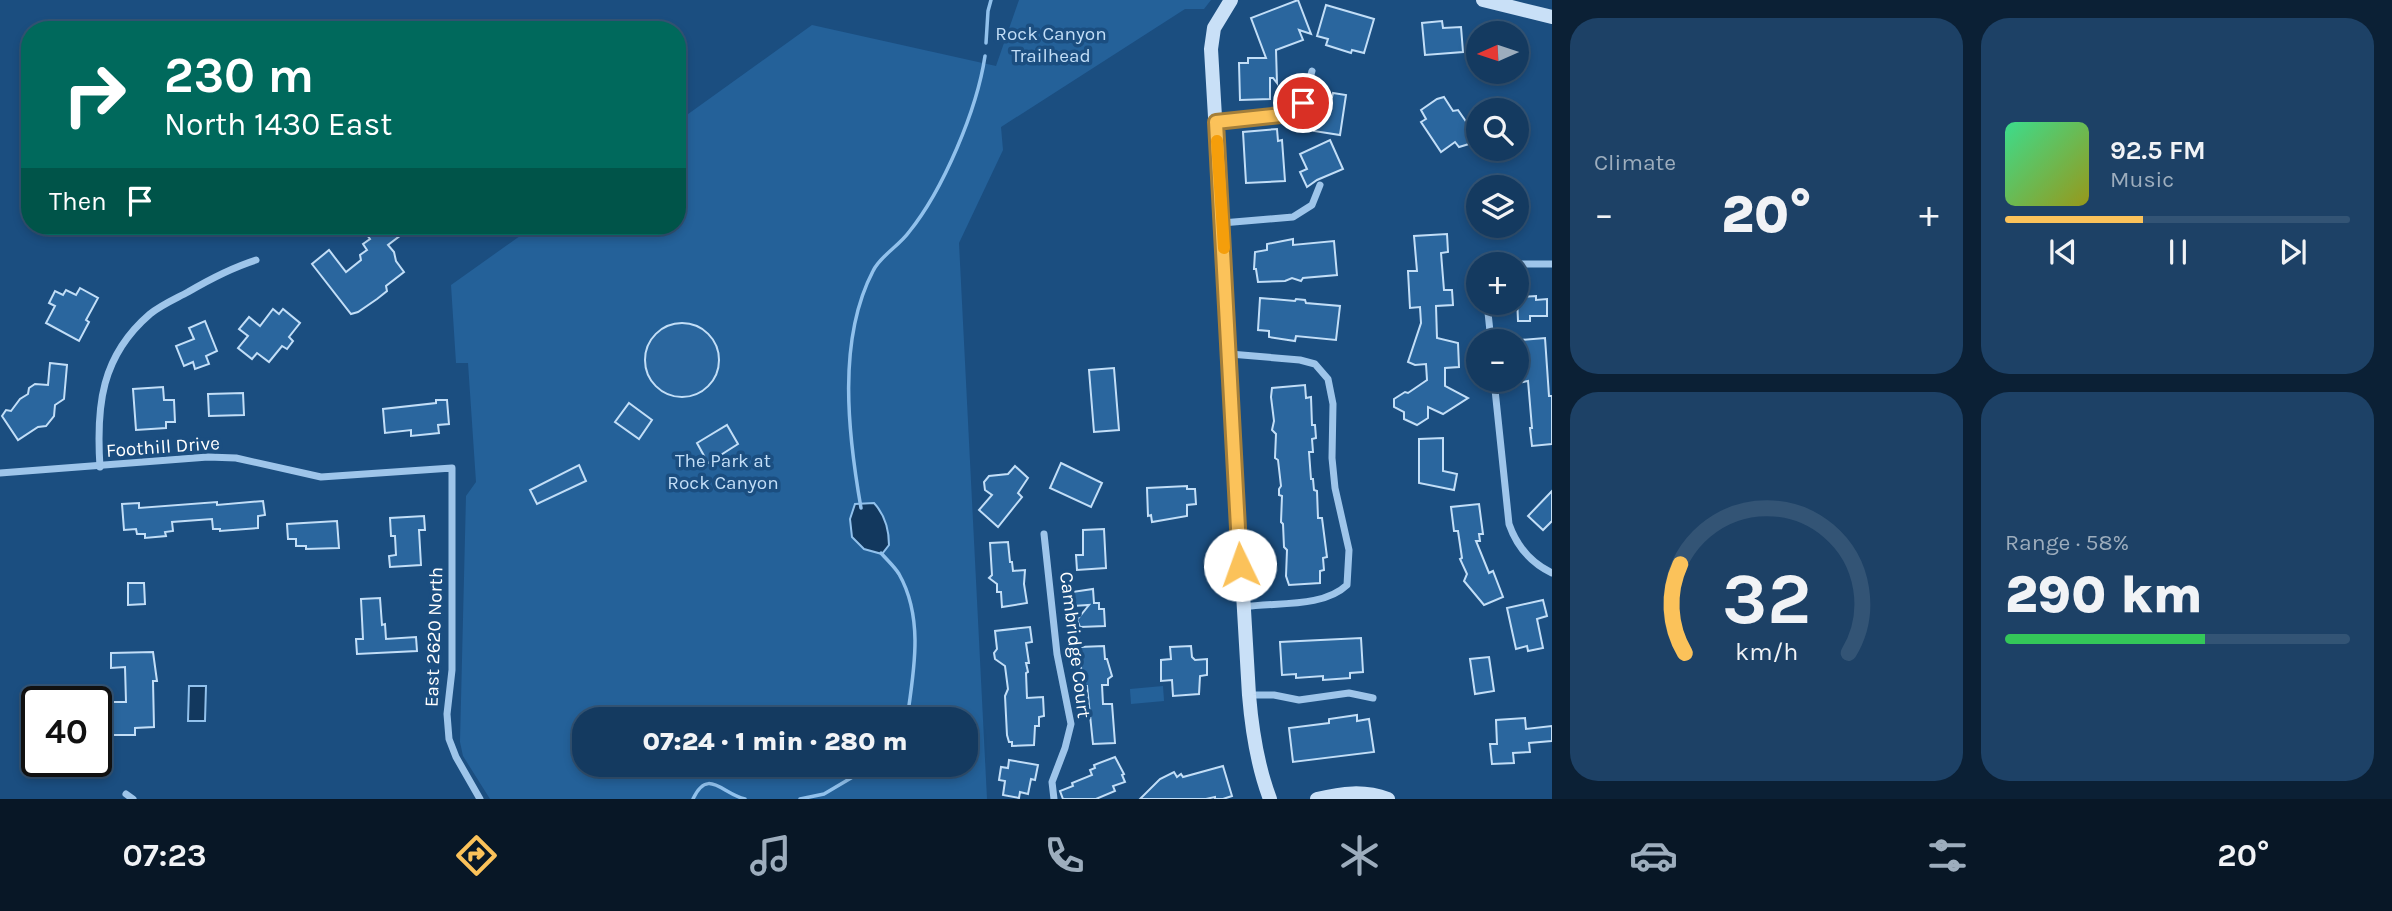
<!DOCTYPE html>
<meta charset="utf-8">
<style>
:root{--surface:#143a60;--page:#1d4166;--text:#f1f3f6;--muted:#9dadbd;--line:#335475;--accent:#fbc25a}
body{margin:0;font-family:Karla,sans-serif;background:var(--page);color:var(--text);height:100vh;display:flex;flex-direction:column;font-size:26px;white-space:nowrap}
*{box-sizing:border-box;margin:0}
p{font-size:23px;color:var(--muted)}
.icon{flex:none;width:38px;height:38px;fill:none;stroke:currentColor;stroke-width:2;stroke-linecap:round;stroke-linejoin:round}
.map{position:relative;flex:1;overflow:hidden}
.details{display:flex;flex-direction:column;gap:18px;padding:18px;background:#0b2035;width:840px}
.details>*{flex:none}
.hud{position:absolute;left:21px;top:21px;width:665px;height:214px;border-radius:28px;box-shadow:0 4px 10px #0003,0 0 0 2px var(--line);background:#00695c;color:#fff;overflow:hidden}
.needle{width:46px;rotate:267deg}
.fabs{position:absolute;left:1466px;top:21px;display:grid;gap:14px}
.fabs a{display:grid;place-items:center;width:63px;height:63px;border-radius:50%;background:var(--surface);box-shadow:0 4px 10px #0003,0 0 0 2px var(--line);font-size:35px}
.speed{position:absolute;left:21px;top:686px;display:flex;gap:14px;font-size:35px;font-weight:700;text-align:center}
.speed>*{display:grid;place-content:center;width:91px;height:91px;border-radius:50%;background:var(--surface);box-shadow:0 4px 10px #0003,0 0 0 2px var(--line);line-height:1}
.speed .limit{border:4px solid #111;border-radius:10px;background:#fff;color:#111}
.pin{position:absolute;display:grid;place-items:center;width:60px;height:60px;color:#fff;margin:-30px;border:4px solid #fff;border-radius:50%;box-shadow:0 2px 7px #0007}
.me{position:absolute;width:77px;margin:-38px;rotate:357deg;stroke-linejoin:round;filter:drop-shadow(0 0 5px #0008)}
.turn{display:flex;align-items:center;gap:24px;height:147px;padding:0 28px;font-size:32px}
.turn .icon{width:91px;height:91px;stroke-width:2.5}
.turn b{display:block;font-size:49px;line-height:60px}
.then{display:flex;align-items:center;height:66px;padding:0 28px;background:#0003;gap:14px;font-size:26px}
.big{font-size:52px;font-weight:800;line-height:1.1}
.details .widget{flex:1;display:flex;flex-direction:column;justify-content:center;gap:10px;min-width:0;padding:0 24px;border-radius:28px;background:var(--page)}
.details .dial{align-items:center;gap:0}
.dial svg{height:182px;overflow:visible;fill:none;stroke:var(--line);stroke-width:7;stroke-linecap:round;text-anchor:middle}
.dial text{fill:var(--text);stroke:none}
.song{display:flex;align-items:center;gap:21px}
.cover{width:84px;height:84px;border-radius:10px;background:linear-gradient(135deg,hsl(150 70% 55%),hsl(60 70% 35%))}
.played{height:7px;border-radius:4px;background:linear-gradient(90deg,var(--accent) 40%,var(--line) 40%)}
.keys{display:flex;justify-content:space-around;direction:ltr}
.heat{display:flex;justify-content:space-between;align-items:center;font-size:38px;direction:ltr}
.charge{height:10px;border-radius:5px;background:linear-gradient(90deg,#34c759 58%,var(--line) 0)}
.details .tiles{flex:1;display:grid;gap:18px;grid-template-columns:repeat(2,1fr)}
.trip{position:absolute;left:572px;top:707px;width:406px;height:70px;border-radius:28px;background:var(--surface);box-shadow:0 4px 10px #0003,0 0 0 2px var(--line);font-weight:800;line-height:70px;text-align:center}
.dock{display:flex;height:112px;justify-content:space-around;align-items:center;background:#081726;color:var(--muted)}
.dock .icon{width:49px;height:49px}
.dock .selected{color:var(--accent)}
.dock b{font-size:32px;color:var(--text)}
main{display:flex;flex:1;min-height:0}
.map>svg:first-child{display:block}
.green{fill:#246199;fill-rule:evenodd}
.water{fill:#12385e;stroke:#91c1ec;stroke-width:2}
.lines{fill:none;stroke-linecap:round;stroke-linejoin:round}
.stream{stroke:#91c1ec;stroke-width:3.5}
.building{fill:#2a669e;stroke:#c2def7;stroke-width:2}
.street{stroke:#9ec5ea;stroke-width:7}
.secondary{stroke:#c9e0f7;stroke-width:14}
.route-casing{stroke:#a37e3a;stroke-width:18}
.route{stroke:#fbc25a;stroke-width:12}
.slow{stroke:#f59e0b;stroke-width:12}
.labels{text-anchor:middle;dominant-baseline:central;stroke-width:7;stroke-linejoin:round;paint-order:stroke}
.park-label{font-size:19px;fill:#c2def7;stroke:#1b4e80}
.street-label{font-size:19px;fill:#fff;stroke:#1b4e80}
</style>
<main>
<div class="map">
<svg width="1552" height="799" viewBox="0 0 1552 799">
<rect width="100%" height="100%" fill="#1b4e80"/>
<g class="green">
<path d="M1019,0H1211L1204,9H1185L1001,127L1003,150L959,243L987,799H490L463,756L460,742L466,496L476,482L468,363H456L451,285L534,226H677V122L812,25L996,66ZM584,719H966V765H584Z"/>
<path d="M1163,686L1164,701L1131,704L1130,689Z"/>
</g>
<g class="water">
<path d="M874,503C885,515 889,528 889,545L882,554L864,549L852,537L850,519L855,504Z"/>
<path d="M189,686H206L205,721H188Z"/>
</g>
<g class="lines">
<g class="stream">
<path d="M986,43L988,11L991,0"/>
<path d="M861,508C848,434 837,340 873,271C880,256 899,246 909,232C943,190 977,110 985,56"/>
<path d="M881,553C887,560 894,566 899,574C924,618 914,671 907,719"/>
<path d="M693,799C708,767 722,794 745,799"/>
<path d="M800,799L824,794L873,765"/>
</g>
</g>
<g class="building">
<path d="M1298,0L1311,34L1299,30L1303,40L1276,50L1277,83L1273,78H1270V99L1240,100L1239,63H1248V58H1266L1251,18Z"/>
<path d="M1326,5L1374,19L1364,53L1352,50L1351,53L1326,45L1328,39L1317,36Z"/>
<path d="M1442,21L1443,28L1461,27L1463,52L1425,55L1422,23Z"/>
<path d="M1333,93L1346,95L1340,135L1314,131L1319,95L1332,97Z"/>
<path d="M1444,97L1453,111L1458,110L1467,123L1479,121V141L1459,147L1455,142L1441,152L1421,122L1426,119L1421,110L1437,99Z"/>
<path d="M1277,129L1278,141L1282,140L1285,181L1246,183L1243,132Z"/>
<path d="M1330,140L1343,169L1317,180L1307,187L1300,172L1307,169L1300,154Z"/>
<path d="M360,226H413L388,245L394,252L396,261L404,272L386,286L387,291L377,299L358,312L351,314L312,264L329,250L346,272L361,260L360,255L367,250L363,244L370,239Z"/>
<path d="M1447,234L1448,252L1441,253L1444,290H1452L1453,305L1436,306L1437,338L1458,343L1459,367L1445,368V386L1468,398L1443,414L1428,407V418L1417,425L1404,419V412L1394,407V399L1405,392L1408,393L1427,380L1426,364L1415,365L1408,362L1421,323L1420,307L1410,308L1408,271H1417L1414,236Z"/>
<path d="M1293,239V245L1334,241L1337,275L1303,278L1301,281L1292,278L1285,281L1258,282L1256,269H1254L1255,252L1267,250V244Z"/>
<path d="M80,288L98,298L86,320L89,322L79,341L46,323L55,306L49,303L55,291L63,295L66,290L76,295Z"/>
<path d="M1536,296V300L1547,299V316H1530V321H1518L1517,297Z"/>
<path d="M1260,298L1295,301L1296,299L1305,300L1306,303L1340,306L1336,340L1296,336L1295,341L1269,337V331L1258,330Z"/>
<path d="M273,309L279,314L283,309L300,323L289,337L293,341L287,349L282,346L269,362L257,353L252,359L238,348L248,336L239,329L249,317L260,326Z"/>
<path d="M205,321L217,351L206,356L209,364L195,369L193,362L184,366L176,346L194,339L189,328Z"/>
<circle cx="682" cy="360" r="37"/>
<path d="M1545,338L1549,396H1552V444L1532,446L1530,428H1532L1528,381L1523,382L1521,340Z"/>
<path d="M50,363L67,365L64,399L55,405L54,416L46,426L38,427L18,440L2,416L6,410L11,411L20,399L28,394L29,388L35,384L48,385Z"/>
<path d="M1114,368L1119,430L1094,432L1089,370Z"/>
<path d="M1305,385L1306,398L1311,397L1312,425H1315L1316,438L1312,439L1313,452H1309L1311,479H1313L1314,490L1317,491L1318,518H1322L1327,557L1323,558L1324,570L1320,571V583L1289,585L1286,576L1287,550L1284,547L1283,524L1281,522L1282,496L1279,495V489L1281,486L1278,460L1275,458L1276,434L1272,430L1274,421L1271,397L1272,388Z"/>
<path d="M163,387L164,400H174L175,422H166V428L136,430L133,389Z"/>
<path d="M243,393L244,415L209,416L208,394Z"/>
<path d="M436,400H447L449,424L438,425L439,433L411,436V430L385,433L383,409L436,403Z"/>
<path d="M629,403L652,420L639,439L615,422Z"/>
<path d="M727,425L738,444L708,463L697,443Z"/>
<path d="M1443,438V471L1457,474L1454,490L1419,483V439Z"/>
<path d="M1061,463L1102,483L1091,507L1050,488Z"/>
<path d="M579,465L586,481L537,504L530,490Z"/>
<path d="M1015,466L1028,478L1018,493L1022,497L998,527L979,510L992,495L985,490L984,482L989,476L1008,474Z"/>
<path d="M1187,486V489H1195L1196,504L1187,505V516L1152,522L1151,515L1148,516L1147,488Z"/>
<path d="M1552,491V521L1543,530L1528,516Z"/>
<path d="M263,501L265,515L258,516V528L220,531V529H213L212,519L172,522L173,531L165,532L166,536L145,538V534H137L136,529L124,530L122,504L139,503V508L217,502V505Z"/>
<path d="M1479,504L1483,534H1479L1480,541H1476L1489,573L1493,571L1503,597L1484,605L1464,581L1467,574L1460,559L1462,558L1458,531H1454L1451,507Z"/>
<path d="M424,516L425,530H419L421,565L390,567L389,556L396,555L395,536H391L390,518Z"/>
<path d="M337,521L339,548L306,549V546H296V539H288L287,524Z"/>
<path d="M1104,529L1106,568L1077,570L1076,555H1083V530Z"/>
<path d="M1008,542L1010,562H1012L1013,571L1025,570L1024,584L1027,603L1002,607L1001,592H997V584L989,578L992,575L990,543Z"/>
<path d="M128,583H144L145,604L128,605Z"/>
<path d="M1093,589L1094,603H1099V609H1104L1105,626L1080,627L1077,620L1089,605L1073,606L1072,592Z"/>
<path d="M380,598L382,625L385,624L386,639L416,637L417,651L357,654L356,639H363L361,599Z"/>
<path d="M1543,600L1547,616L1537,619L1543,648L1528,651L1527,646L1516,649L1507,608Z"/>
<path d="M1030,627L1032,642L1026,643L1029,663H1026L1028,672L1026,673L1027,698L1043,697L1044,716L1039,717V726H1035L1034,745L1012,746V742H1009L1007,735L1005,696L1008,689L1005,666L995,659L994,653L997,649L995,631Z"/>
<path d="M1361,638L1363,672L1350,673V678L1323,680V676L1296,678V674L1282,675L1280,642Z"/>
<path d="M1104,646L1105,659H1107L1112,676L1108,679V685H1102L1103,704H1112L1115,743L1093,744L1087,686H1082L1080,647Z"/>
<path d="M1191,646L1192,657L1195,660L1207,659V675L1200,676L1199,694L1173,696L1172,680L1161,681V660L1171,659L1170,647Z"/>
<path d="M153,652L157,681H153L154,727L135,728V735H113V745L96,746V702H126L125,667L111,668V653Z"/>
<path d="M1489,657L1494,691L1475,694L1470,659Z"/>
<path d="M1357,715V721L1369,719L1374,752L1293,762L1289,728L1329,723V719Z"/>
<path d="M1525,718L1526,729L1552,726V741L1529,743L1530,752L1513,753L1514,763L1492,764L1490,744H1497L1496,720Z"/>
<path d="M1115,757L1124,774L1122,775L1125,782L1113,786L1115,791L1096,799H1063L1060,791L1073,786L1072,783L1092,775L1090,770L1095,768L1094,765Z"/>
<path d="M1009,760L1038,765L1035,780L1031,779L1028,794L1020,792L1019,798L1003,795L1005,781L999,780L1001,767L1008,768Z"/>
<path d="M1223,766L1232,796L1223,799H1215V797L1206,799H1140L1160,779L1174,772L1177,777L1181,774L1183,777Z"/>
</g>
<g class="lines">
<g class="street">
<path d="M1216,122L1290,113C1306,105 1307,87 1312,71"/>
<path d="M1222,223L1293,217L1312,205L1320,185"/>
<path d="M1484,264H1552"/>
<path d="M1487,303L1491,341"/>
<path d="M1230,354L1300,360L1315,364L1328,379L1333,404L1332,458L1335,488L1349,550L1347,585C1323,608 1276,602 1244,607"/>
<path d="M1494,380L1509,524C1517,547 1531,563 1552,573"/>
<path d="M100,467C96,406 101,356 150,314C161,305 175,299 188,292C210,279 231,268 256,260"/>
<path d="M0,473L208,457L236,458L321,477L452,468V670L447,714L449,739L456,757L480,799"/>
<path d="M1044,534L1057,654L1071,724L1065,748L1052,782L1054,799"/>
<path d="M1249,695H1274L1299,700L1349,693L1373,698"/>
<path d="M126,794L133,799"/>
</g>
<g class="secondary">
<path d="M1231,0L1214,28L1211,49L1249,695C1252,731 1257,765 1270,799"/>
<path d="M1483,0L1552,17"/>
<path d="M1317,799C1342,793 1364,790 1388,799"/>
</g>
</g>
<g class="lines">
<defs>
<path id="route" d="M1240,565L1216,122L1290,114L1298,110L1303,103"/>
</defs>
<use href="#route" class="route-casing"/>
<use href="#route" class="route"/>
<path class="slow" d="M1217,141L1224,248"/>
</g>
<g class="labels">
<g class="park-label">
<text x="1051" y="34">Rock Canyon<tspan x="1051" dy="22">Trailhead</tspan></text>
<text x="723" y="461">The Park at<tspan x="723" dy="22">Rock Canyon</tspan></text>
</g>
<g class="street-label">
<text transform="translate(163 447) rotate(-4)">Foothill Drive</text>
<text transform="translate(434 637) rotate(-88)">East 2620 North</text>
<text transform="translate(1075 645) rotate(83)">Cambridge Court</text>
</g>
</g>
</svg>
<div class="fabs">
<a><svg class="needle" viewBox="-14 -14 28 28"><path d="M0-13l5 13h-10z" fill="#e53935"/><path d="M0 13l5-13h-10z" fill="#9dadbd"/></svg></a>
<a><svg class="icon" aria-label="search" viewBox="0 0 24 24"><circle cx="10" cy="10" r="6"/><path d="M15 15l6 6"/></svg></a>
<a><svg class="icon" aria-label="layers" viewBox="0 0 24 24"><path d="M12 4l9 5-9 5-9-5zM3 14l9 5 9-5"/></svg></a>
<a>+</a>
<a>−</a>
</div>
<div class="speed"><div class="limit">40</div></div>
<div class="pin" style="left:1303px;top:103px;background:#d93025"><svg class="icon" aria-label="arrive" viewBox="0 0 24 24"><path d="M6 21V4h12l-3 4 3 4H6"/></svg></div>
<svg class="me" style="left:1240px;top:565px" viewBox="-20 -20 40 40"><circle r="19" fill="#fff"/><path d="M0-13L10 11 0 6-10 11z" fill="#fbc25a"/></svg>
<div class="trip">07:24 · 1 min · 280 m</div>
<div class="hud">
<div class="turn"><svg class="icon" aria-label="right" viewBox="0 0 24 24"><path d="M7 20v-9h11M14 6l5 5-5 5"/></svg><div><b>230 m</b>North 1430 East</div></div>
<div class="then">Then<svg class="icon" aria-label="arrive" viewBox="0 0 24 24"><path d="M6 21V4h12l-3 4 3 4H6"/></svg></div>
</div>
</div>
<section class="details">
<div class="tiles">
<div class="widget"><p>Climate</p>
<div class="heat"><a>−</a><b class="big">20°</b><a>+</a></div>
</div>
<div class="widget">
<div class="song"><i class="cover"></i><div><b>92.5 FM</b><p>Music</p></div></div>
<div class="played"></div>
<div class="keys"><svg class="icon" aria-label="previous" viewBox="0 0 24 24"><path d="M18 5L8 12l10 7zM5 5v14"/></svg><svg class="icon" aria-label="pause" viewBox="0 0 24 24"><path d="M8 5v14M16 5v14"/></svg><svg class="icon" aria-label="next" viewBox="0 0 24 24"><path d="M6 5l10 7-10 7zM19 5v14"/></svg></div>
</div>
<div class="widget dial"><svg viewBox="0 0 100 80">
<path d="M14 69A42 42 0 1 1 86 69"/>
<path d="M14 69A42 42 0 0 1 12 30" stroke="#fbc25a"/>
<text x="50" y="56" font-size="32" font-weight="700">32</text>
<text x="50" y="72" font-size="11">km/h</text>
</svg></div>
<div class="widget"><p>Range · 58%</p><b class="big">290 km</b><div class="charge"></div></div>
</div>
</section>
</main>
<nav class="dock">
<b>07:23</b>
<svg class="icon selected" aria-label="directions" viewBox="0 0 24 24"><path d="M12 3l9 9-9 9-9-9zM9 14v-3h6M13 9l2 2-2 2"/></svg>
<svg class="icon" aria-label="music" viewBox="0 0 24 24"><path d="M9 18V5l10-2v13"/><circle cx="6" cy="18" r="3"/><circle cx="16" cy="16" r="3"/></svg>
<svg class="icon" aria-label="phone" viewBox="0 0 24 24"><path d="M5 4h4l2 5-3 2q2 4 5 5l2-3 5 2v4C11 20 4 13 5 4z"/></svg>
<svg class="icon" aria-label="climate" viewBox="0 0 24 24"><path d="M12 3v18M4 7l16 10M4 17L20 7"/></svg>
<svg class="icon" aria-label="car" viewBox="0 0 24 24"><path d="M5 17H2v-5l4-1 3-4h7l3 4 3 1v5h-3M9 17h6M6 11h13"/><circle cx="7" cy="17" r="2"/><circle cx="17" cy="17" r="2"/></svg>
<svg class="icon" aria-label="filters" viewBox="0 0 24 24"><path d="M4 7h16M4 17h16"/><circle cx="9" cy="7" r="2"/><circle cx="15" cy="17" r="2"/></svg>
<b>20°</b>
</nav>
